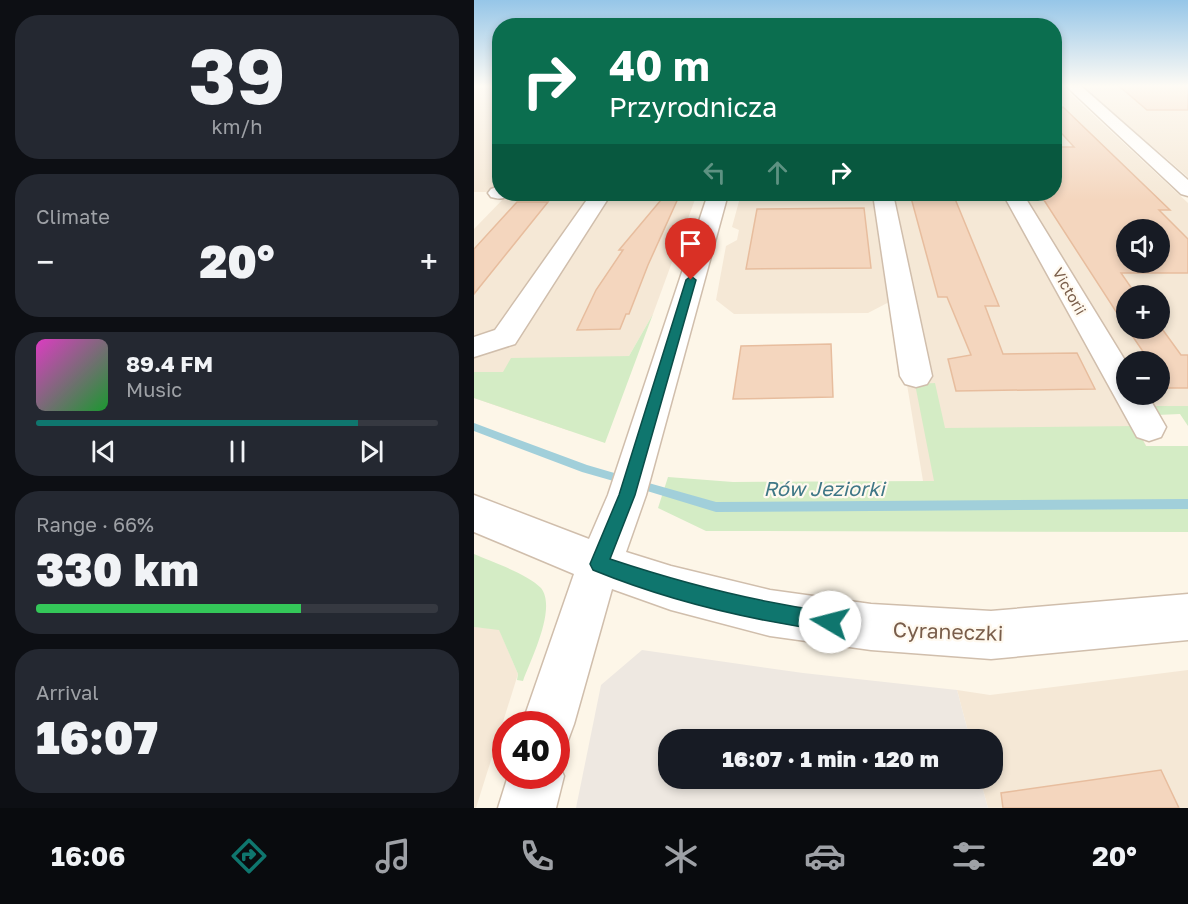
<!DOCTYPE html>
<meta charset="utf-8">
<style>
:root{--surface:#171b24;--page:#242831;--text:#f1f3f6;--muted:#9ea1a6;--line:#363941;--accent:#0f766e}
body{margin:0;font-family:"Golos Text",sans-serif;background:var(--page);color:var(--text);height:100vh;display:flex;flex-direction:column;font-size:22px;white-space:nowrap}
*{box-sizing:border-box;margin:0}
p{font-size:20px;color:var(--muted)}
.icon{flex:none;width:33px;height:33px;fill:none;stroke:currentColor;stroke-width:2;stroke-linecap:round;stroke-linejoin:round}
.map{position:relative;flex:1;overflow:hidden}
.details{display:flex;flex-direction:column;gap:15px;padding:15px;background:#0d0f14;width:474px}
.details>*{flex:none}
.top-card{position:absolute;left:18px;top:18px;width:570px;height:183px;border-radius:24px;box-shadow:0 3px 9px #0003;background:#0b6e4f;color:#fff;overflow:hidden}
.buttons{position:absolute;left:642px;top:219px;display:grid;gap:12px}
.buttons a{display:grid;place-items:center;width:54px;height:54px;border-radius:50%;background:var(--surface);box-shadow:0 3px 9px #0003;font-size:30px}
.speed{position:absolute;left:18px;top:711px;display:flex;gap:12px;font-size:30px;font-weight:700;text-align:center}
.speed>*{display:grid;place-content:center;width:78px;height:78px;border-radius:50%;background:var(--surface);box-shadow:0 3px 9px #0003;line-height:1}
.speed .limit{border:9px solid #d22;background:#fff;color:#111}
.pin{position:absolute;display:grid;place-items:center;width:51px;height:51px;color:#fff;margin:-62px -26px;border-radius:50% 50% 50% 0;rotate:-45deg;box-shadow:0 0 6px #0007}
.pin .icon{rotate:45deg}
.me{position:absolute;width:66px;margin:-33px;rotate:278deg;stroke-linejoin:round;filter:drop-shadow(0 0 4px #0008)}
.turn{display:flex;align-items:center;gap:21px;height:126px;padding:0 18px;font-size:27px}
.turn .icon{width:78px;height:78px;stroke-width:2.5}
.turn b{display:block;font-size:42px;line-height:51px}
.lanes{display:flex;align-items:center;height:57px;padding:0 18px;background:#0003;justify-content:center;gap:30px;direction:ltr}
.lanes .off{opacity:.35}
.big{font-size:45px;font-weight:800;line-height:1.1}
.details .tile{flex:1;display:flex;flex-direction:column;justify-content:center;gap:9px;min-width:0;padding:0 21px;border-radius:24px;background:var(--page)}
.details .dial{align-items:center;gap:0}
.dial b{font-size:78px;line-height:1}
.song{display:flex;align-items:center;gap:18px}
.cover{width:72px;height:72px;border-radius:9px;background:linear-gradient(135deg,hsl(310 70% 55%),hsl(130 70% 35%))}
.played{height:6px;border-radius:3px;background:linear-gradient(90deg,var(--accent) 80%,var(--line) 80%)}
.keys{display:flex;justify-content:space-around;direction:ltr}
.heat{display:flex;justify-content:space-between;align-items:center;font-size:33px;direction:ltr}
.charge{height:9px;border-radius:4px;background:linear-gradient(90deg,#34c759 66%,var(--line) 0)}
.trip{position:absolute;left:184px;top:729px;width:345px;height:60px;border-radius:24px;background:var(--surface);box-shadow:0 3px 9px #0003;font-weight:800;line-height:60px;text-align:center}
.tabs{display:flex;height:96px;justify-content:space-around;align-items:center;background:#090b0e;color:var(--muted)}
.tabs .icon{width:42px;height:42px}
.tabs .active{color:var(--accent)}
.tabs b{font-size:27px;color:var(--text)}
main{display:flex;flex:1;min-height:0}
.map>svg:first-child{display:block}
.residential{fill:#f5e8d6;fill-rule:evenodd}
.industrial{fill:#eee8e1}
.green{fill:#d4ecc5}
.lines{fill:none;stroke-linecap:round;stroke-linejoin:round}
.stream{fill:#a1cfda;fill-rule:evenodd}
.building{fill:#f4d6be;stroke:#e7bd9e;stroke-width:1.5;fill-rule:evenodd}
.minor-casing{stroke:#d0beac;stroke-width:3}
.minor{fill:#fff;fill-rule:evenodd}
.route{fill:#0f766e;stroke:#0a4d48;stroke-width:1.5}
.labels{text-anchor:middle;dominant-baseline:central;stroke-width:4.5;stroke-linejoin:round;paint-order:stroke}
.far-street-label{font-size:15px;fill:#795d4a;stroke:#fff9ef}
.water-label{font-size:20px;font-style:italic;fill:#3f7786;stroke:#fff9ef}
.near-street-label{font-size:21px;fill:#795d4a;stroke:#fff9ef}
</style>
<main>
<section class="details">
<div class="tile dial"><b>39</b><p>km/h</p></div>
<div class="tile"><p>Climate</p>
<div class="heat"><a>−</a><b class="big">20°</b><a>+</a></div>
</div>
<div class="tile">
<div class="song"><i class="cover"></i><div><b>89.4 FM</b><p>Music</p></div></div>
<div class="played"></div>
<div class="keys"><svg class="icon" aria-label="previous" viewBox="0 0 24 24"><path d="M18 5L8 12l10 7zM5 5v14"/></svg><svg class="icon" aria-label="pause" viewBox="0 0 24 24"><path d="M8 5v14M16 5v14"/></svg><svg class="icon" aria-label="next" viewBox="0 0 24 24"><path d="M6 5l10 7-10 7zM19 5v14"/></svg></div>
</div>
<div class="tile"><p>Range · 66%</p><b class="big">330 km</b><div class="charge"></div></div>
<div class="tile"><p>Arrival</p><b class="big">16:07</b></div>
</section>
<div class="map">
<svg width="714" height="808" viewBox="0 0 714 808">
<rect width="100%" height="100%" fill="#fdf6e8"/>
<g class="residential">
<path d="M0,86H25V184L18,192H0Z"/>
<path d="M581,86H588L714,203V406H678L671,395L686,394V362L652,363L549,194H580ZM652,230H686V262H652ZM652,296H686V328H652Z"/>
<path d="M608,86H714V177Z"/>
<path d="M34,194H223L179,314L155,356L96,431L0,398V229Z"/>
<path d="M267,194H531L692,481H449L419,300L394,313L260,314L242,300L252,246L263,240L265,230L258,227Z"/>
<path d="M0,627L25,629L44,674L2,808H0Z"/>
<path d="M714,670V808H514L506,779L519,778V740L496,739L483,690L516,695Z"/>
</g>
<path class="industrial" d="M168,650L329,673L483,690L496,739L195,740V778L506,779L514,808H102L127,685Z"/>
<g class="green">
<path d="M179,314L131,443L0,398V372H29L37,358L155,356Z"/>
<path d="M461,383L471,428L661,426L672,446H714V532L232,531L184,508L194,477L259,482L460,481L441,384Z"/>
<path d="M678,406H714V426L706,414L683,415Z"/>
<path d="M0,554C18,562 54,574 67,588C83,608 57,659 49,681L43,680L44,674L25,630L0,627Z"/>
</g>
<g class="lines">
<g class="stream">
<path d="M0,423L113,465L154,477L155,480L154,483L150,484L108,472L0,431Z"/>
<path d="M164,480L242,502L714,499V509L242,512L160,487L159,484L160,481Z"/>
</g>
</g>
<g class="building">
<path d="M645,86H714V110H673Z"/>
<path d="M589,107L696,210H685L714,239V273H647L663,296H652V327L566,194H580V147H600L580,125V116ZM652,230H686V262H652Z"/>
<path d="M192,194H206L174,265L155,314H152L146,329L103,330L122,290L149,250H145Z"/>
<path d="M436,194H479L525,306H511L529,354L603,353L621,389L482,391L474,359L497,355L473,297H464Z"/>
<path d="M43,202H74L0,294V249Z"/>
<path d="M390,208L397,268L272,269L283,209Z"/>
<path d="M686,326L707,355H714V388H693L686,377V362H676L653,328H686Z"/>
<path d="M357,344L359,397L259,399L267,346Z"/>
<path d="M687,770L705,808H529L527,793Z"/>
</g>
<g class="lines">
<defs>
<g id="minor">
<path d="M592,86H607L714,180V196L707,194Z"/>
<path d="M26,186V194H35C31,200 24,199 17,197L14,193L17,189Z"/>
<path d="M117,194H137L41,344L0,357V337L21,330Z"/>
<path d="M234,194H254L172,495L152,552L197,566L296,590L397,604L517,611L714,594V640L517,659L397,650L296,636L197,610L138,589L100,724L93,743L82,747V724H48L100,574L0,532V495L115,539L134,495Z"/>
<path d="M399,194H419L458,376L453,384L442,387L431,384L426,376Z"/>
<path d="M529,194H549L652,362V394H673L692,427L687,437L675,441L663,437Z"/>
<path d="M82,758L90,776L82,808H24L34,776H82Z"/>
</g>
</defs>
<use href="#minor" class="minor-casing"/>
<use href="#minor" class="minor"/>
</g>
<linearGradient id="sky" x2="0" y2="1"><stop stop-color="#96c6e8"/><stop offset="0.43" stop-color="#fefbf5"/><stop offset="1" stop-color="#fefbf5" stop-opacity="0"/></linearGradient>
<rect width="714" height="200" fill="url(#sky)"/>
<path class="route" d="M217,276L222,280L161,495L136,559C208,583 281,602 356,612L363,615L366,622L363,628L356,631C275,620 195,601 119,570L116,564L145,495L212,280Z"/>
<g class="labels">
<g class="far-street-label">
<text transform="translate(596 291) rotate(60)">Victorii</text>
</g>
<g class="water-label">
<text x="350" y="488">Rów Jeziorki</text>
</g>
<g class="near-street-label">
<text transform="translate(474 631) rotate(2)">Cyraneczki</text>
</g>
</g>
</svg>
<div class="buttons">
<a><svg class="icon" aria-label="sound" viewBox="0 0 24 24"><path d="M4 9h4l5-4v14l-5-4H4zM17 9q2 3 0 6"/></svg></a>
<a>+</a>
<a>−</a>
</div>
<div class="speed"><div class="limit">40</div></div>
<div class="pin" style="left:217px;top:280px;background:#d93025"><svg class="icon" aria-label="arrive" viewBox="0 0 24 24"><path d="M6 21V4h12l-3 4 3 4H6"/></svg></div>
<svg class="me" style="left:356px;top:622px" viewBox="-20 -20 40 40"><circle r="19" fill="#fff"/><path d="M0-13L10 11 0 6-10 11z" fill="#0f766e"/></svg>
<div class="trip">16:07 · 1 min · 120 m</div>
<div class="top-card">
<div class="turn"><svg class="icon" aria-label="right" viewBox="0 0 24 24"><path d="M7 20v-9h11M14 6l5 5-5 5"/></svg><div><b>40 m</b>Przyrodnicza</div></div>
<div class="lanes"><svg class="icon off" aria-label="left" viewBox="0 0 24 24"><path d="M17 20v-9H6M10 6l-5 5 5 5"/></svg><svg class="icon off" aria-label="ahead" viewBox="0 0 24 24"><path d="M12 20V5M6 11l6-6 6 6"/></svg><svg class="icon" aria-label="right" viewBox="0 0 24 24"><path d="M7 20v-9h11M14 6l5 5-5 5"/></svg></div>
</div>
</div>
</main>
<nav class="tabs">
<b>16:06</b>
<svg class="icon active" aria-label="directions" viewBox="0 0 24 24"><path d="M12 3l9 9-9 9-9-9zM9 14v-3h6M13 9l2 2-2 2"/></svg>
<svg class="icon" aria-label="music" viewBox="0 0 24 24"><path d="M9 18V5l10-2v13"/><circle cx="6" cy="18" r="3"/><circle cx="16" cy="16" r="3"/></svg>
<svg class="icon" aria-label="phone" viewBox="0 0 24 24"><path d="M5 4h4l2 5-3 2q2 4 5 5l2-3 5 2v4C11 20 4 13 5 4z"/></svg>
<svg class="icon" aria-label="climate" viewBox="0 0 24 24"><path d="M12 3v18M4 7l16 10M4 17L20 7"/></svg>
<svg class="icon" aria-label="car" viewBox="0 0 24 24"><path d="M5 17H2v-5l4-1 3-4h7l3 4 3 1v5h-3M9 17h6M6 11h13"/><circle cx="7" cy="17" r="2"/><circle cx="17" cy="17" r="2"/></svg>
<svg class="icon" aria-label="filters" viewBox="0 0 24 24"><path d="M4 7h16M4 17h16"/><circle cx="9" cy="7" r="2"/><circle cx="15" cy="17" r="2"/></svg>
<b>20°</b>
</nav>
